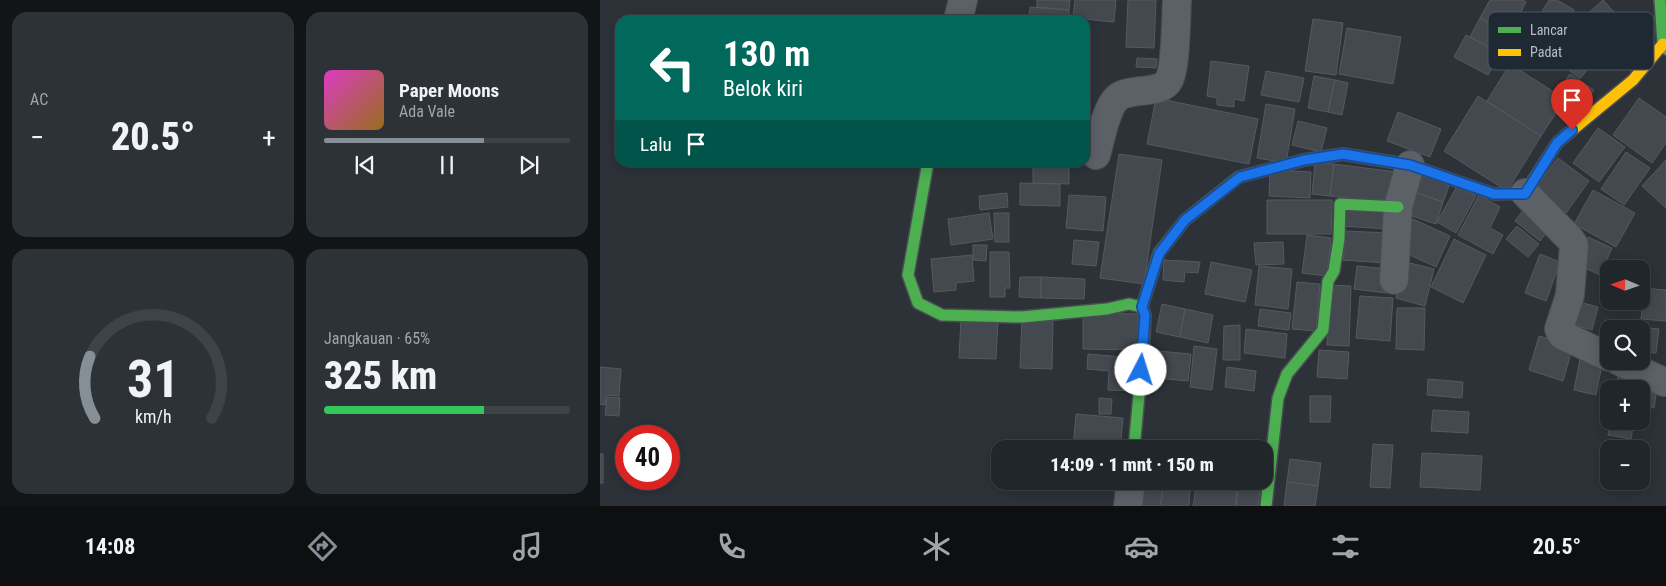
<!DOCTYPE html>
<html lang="id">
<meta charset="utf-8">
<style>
:root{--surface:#21262a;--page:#2d3236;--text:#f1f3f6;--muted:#a2a5a8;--line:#3e4347;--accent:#868e96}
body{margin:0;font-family:"Roboto Condensed",sans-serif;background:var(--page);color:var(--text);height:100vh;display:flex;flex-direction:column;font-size:19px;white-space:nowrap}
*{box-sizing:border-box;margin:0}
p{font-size:16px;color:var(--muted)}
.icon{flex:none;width:28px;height:28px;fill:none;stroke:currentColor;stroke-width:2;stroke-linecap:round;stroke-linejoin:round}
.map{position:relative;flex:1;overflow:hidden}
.sheet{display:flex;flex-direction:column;gap:12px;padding:12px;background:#121517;width:600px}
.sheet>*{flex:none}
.hud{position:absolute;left:15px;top:15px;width:475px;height:152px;border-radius:15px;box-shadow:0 2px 12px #0003,0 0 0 1px var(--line);background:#00695c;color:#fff;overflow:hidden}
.needle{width:32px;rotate:272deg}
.tools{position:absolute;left:1000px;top:260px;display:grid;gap:10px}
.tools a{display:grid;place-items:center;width:50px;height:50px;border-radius:10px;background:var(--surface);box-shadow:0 2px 12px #0003,0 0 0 1px var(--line);font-size:25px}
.speed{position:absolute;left:15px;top:425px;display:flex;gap:10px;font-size:25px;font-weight:700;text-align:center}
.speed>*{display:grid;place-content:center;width:65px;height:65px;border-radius:50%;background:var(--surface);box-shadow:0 2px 12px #0003,0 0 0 1px var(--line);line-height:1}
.speed .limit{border:8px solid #d22;background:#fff;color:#111}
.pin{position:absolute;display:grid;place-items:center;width:42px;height:42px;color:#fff;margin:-51px -21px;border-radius:50% 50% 50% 0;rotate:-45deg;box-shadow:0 0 5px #0007}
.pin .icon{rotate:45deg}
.me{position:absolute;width:55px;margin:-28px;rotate:5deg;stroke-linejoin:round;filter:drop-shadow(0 0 4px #0008)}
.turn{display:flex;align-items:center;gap:18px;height:105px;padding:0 25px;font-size:22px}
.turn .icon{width:65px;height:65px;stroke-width:2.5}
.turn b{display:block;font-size:35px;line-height:42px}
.then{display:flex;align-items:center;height:48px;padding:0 25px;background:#0003;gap:10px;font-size:19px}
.big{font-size:38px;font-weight:800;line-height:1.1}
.sheet .card{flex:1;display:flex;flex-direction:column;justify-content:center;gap:8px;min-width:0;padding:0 18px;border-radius:15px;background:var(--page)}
.sheet .dial{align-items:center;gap:0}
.dial svg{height:130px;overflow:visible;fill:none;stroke:var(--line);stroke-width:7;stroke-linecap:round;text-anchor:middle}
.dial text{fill:var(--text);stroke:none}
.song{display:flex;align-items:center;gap:15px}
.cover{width:60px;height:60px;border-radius:8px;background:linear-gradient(135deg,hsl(310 70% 55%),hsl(40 70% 35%))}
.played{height:5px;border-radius:2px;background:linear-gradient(90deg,var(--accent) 65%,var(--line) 65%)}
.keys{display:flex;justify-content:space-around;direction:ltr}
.heat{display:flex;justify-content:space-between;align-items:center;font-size:28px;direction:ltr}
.charge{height:8px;border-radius:4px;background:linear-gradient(90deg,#34c759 65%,var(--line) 0)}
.sheet .tiles{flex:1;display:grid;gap:12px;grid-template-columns:repeat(2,1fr)}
.trip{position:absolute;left:391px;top:440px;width:282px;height:50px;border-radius:15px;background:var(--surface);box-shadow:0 2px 12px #0003,0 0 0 1px var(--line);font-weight:800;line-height:50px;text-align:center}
.menu{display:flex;height:80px;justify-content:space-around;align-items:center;background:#0d0f11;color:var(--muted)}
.menu .icon{width:35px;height:35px}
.menu .current{color:var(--accent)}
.menu b{font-size:22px;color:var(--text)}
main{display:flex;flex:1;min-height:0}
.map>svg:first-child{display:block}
.building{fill:#44494f;stroke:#545a5f}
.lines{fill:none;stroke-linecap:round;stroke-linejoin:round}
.street-casing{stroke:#4a4e53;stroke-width:30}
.fast-casing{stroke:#4a4e53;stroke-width:14}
.slow-casing{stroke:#4a4e53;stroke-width:14}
.street{stroke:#5c6067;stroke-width:28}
.fast{stroke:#4caf50;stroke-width:11}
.slow{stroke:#ffc107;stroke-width:11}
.route-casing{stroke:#114b97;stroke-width:12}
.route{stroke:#1a73e8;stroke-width:9}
.key{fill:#1f2933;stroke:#4d5660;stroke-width:1}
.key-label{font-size:14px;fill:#b7bfc9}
</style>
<main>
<section class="sheet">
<div class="tiles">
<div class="card"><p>AC</p>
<div class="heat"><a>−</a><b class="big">20.5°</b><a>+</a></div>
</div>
<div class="card">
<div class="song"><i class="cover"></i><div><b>Paper Moons</b><p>Ada Vale</p></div></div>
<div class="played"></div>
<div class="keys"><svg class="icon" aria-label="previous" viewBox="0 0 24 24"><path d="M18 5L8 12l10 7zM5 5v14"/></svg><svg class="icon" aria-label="pause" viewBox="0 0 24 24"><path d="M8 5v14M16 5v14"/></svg><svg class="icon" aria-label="next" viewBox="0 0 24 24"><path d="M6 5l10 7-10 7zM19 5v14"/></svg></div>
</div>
<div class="card dial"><svg viewBox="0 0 100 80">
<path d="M14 69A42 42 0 1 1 86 69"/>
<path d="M14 69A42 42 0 0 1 11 31" stroke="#868e96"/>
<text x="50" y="56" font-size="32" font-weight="700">31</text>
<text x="50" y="72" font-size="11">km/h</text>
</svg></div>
<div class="card"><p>Jangkauan · 65%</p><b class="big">325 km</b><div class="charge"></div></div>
</div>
</section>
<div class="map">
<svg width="1066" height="506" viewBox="0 0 1066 506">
<rect width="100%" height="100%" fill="#2c3238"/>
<g class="building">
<path d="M437,0H470L469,10L437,7Z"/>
<path d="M475,0H516L514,22L473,18Z"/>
<path d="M528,0H556L554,48L526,47Z"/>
<path d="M890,0H922L926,2L910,34L880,18Z"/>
<path d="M949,0H957L974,10L943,60L921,46Z"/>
<path d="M1003,0L1033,33L1007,57L977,23Z"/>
<path d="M430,7L469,10V20H429Z"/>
<path d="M880,18L910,34L900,53L870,37Z"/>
<path d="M713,19L743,23L736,75L705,71Z"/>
<path d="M970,27L1001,52L980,79L949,54Z"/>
<path d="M747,28L801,37L793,84L739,74Z"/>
<path d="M866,35L900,53L888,75L854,57Z"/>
<path d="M537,58L557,59L556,68L536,67Z"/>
<path d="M611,61L649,66L644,101L634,99V107L617,105V98L607,96Z"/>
<path d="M910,64L965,99L941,136L887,101Z"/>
<path d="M666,71L704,78L699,102L661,95Z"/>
<path d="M970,74L994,90L982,108L957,92Z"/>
<path d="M714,76L735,80L728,112L708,108Z"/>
<path d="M735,80L748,83L742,115L728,112Z"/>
<path d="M878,96L941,136L907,191L844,151Z"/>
<path d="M556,98L658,119L649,164L547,144Z"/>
<path d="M1039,98L1066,117V143L1052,163L1013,135Z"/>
<path d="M666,104L695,109L686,163L657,158Z"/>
<path d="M798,112L841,129L830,157L787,141Z"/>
<path d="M698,121L727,128L721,152L692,145Z"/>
<path d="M998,128L1025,147L999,182L973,163Z"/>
<path d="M1026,152L1050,168L1024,205L1001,189Z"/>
<path d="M519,154L562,160L544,284L500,278Z"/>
<path d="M958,158L989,181L966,213L934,190Z"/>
<path d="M1066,160V208L1042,186Z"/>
<path d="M433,162L469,163V184L433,183Z"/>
<path d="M715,163L734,164L730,196L712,194Z"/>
<path d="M734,164L796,172L792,203L730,196Z"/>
<path d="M670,170L711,172L710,198L669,196Z"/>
<path d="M818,172L850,183L843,202L811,191Z"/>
<path d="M420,183L460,184V206L420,205Z"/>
<path d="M857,186L876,196L856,233L837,222Z"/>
<path d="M993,190L1035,213L1016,247L974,224Z"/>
<path d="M811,191L843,202L836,224L803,213Z"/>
<path d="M407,193L408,207L380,210L379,196Z"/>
<path d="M469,195L506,197L503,231L466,228Z"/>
<path d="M879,195L900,207L890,228L903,235L893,254L858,235Z"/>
<path d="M667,200H732L731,234H667Z"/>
<path d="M927,205L952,225L940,241L915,221Z"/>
<path d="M742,206L791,209L790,229L741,226Z"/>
<path d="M389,213L393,239L351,245L348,219Z"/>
<path d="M394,213H409V242H395Z"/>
<path d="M813,219L850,236L836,267L799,250Z"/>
<path d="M917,226L939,244L928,257L906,239Z"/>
<path d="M746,231L788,233L786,263L743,260Z"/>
<path d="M707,235L731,238L727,276L702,273Z"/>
<path d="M988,237L1012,248L1000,275L976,264Z"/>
<path d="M854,239L886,255L863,303L831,287Z"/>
<path d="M474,240L499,242L496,266L472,264Z"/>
<path d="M683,242L684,264L656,265L654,243Z"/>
<path d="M373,245H387L386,261L373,260Z"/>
<path d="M390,252H409L410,288H405V297H390Z"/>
<path d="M940,254L960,262L946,301L925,293Z"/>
<path d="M372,255L374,281L356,283V290L334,292L331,259Z"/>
<path d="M564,260L600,262L598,273L585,272L584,282L563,280Z"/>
<path d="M611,262L652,270L645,302L605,294Z"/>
<path d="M806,262L834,269L825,306L796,298Z"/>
<path d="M659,266L692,269L688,309L655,305Z"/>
<path d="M757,266L789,269L786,293L754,289Z"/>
<path d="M420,277H441V298L419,297Z"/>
<path d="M441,277L485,279L484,299L441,298Z"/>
<path d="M697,282L720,284L716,331L692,329Z"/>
<path d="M729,285L751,286L749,346L727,345Z"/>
<path d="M1041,288L1066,290V321L1041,319L1042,309L1022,307V301H1041Z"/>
<path d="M760,296L793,298L790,341L756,338Z"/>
<path d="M975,301L998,307L992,330L969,324Z"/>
<path d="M562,304L585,309L580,337L556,332Z"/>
<path d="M797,308H825L824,350L796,349Z"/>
<path d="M585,309L613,315L608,343L580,337Z"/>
<path d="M660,309L691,313L689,330L658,326Z"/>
<path d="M483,313L538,314V350L483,349Z"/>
<path d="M361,318L398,320L396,359L359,358Z"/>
<path d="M422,320L453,321L452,369L420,368Z"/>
<path d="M640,325V360H623L624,326Z"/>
<path d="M1018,325L1059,329L1056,353L1041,352V329H1018Z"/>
<path d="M646,329L687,334L685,358L644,353Z"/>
<path d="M939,336L973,346L963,381L929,370Z"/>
<path d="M594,346L617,349L612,390L590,387Z"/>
<path d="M719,350L749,352L747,379L717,377Z"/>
<path d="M558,351L591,354L588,381L556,378Z"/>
<path d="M488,354L535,358L532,391L508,390L509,371L487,369Z"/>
<path d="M980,359L1002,364L996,395L974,390Z"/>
<path d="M0,367L21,369L19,396L6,395L5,405L0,404Z"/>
<path d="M627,367L656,371L654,391L625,387Z"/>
<path d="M1018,376L1058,383L1054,408L1041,406V389H1016Z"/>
<path d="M828,379L863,382L862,398L827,395Z"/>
<path d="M710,396H731L730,422H710Z"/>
<path d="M7,397L20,398L19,416L5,415Z"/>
<path d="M499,398L512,399L511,414H499Z"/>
<path d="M833,410L869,412L868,433L831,431Z"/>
<path d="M476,414L523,418L520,449H473Z"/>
<path d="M1010,421H1034L1031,439L1008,435Z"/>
<path d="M773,444L793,445L790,488L770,487Z"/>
<path d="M822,453L882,456L880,490L820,487Z"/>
<rect x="0" y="454" width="3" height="29"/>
<path d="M690,459L721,463L718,486L687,482Z"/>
<path d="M542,481H564L560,506H542Z"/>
<path d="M597,481H624L638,483L635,506H593Z"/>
<path d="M687,482L718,486L715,506H684Z"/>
<path d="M639,483L661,486L658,506H636Z"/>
<path d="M563,485L590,487L589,506H561Z"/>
</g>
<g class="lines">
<defs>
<g id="street">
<path d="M358,20L363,0"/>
<path d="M496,155C500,141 506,108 517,98C529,87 562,95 569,80C576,67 576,17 577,0"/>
<path d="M925,193L970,239L974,245L970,295L959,329L962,335L1009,357"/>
<path d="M794,280L798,207L810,165"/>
<path d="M1019,361L1064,382"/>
<path d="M528,506L531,481"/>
</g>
<g id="fast">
<path d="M1060,0L1063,44L1066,49"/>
<path d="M328,162L308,275L318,303L342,315L422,317L507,309L529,304L542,307L545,315L543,351L534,449"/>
<path d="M542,307L559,253L585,220L639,177L704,160L743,154L810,165L894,194L925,193L957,143L965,136"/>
<path d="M666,506L678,398L687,374L723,330L728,281L734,271L739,239L740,204L798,207"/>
</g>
<path id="slow" d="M965,136L1033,80L1063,44"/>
</defs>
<use href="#street" class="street-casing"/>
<use href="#fast" class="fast-casing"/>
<use href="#slow" class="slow-casing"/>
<use href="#street" class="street"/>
<use href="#fast" class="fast"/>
<use href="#slow" class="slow"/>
</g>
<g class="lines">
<defs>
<path id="route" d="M541,370L545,315L542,307L559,254L568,242L585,220L640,177L704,160L743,154L810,165L894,194H925L957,143L972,130"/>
</defs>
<use href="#route" class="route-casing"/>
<use href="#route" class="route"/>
</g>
<rect x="888" y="12" width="166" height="58" rx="8" class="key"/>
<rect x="898" y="27" width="23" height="6" fill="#4caf50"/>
<rect x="898" y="49" width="23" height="7" fill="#ffc107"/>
<g class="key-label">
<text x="930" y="35">Lancar</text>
<text x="930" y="57">Padat</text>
</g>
</svg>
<div class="tools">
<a><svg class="needle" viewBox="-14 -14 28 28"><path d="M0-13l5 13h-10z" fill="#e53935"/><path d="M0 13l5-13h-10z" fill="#a2a5a8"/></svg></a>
<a><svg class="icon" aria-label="search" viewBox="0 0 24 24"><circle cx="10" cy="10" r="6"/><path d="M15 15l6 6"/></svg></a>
<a>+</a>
<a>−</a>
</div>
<div class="speed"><div class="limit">40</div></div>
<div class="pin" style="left:972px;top:130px;background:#d93025"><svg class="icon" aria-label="arrive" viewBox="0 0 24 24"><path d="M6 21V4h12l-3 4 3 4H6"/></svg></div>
<svg class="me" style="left:541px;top:370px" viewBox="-20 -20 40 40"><circle r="19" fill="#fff"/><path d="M0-13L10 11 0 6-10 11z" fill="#1a73e8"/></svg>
<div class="trip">14:09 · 1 mnt · 150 m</div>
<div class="hud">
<div class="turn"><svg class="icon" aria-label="left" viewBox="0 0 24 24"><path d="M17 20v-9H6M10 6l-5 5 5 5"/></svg><div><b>130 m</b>Belok kiri</div></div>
<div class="then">Lalu<svg class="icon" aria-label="arrive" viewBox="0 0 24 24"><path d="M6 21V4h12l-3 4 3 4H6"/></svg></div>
</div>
</div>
</main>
<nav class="menu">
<b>14:08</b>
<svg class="icon current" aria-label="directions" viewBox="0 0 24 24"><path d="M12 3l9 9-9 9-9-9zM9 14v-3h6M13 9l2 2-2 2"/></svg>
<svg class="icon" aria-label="music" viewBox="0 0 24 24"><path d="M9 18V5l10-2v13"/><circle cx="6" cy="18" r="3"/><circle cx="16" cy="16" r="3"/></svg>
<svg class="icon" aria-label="phone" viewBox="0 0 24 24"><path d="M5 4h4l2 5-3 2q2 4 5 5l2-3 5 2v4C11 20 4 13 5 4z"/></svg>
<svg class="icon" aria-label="climate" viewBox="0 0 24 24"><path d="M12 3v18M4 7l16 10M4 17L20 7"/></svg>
<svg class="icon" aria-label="car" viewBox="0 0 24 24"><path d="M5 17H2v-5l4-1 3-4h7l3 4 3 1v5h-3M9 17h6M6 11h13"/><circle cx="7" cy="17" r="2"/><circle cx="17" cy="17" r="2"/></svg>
<svg class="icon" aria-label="filters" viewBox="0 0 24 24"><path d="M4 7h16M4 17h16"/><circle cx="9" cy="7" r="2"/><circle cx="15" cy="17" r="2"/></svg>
<b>20.5°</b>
</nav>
